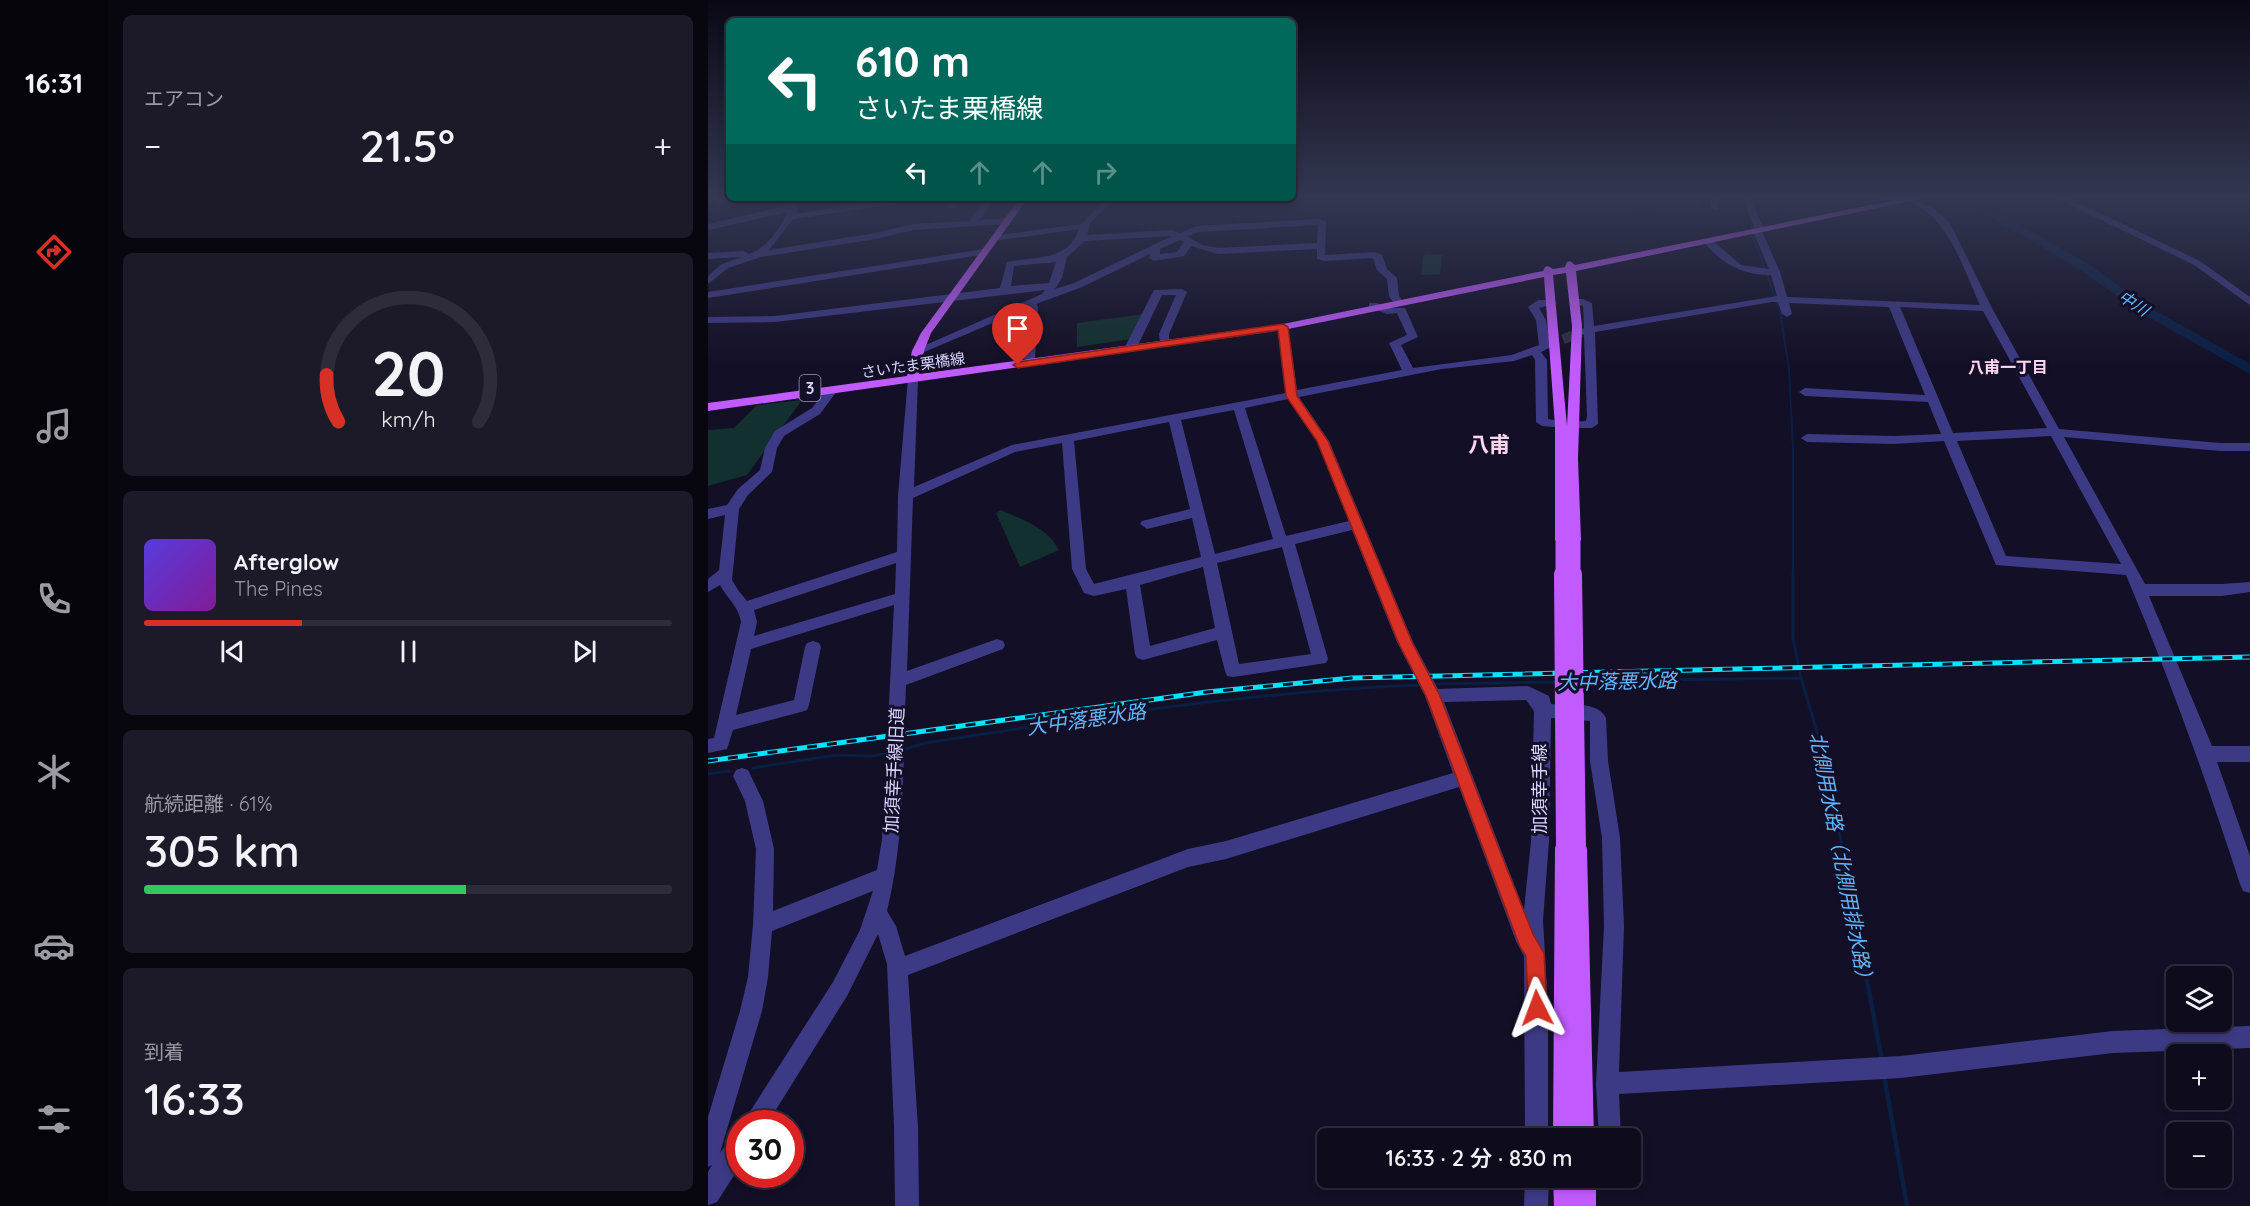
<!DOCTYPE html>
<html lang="ja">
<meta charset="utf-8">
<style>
:root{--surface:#0e0b1c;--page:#1c1929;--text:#f1f3f6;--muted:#9b9ba3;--line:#2e2b3b;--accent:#d93025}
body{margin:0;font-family:Quicksand,"Noto Sans JP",sans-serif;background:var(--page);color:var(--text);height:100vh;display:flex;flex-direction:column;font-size:22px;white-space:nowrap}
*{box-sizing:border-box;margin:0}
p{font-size:20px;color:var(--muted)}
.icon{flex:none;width:33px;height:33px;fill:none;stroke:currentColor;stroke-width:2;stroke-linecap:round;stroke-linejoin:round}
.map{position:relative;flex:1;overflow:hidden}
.details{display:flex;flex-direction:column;gap:15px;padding:15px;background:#08060f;width:600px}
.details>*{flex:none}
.top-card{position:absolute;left:18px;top:18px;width:570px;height:183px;border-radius:9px;box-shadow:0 3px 9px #0003,0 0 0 2px var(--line);background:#00695c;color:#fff;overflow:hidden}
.controls{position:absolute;left:1458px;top:966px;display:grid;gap:12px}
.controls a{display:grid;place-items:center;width:66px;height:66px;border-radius:9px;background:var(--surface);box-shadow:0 3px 9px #0003,0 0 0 2px var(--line);font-size:30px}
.speed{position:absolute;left:18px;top:1110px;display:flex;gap:12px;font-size:30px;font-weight:700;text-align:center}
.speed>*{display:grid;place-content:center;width:78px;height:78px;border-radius:50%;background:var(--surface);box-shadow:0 3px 9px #0003,0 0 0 2px var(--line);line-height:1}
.speed .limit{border:9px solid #d22;background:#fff;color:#111}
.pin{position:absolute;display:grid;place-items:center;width:51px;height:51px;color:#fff;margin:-62px -26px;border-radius:50% 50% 50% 0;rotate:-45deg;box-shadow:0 0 6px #0007}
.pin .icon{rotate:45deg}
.me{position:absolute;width:66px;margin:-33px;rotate:357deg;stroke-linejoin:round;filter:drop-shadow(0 0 4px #0008)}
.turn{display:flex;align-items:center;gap:21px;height:126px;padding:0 30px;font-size:27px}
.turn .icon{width:78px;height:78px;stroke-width:2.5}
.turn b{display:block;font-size:42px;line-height:51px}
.lanes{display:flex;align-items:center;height:57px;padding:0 30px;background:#0003;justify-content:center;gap:30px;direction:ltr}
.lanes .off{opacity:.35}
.big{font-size:45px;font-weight:600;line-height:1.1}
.details .tile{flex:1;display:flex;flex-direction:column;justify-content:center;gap:9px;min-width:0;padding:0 21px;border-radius:9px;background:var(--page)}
.details .dial{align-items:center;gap:0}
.dial svg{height:156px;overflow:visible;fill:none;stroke:var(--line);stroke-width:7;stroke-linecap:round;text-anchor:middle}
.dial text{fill:var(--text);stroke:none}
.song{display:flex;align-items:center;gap:18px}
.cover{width:72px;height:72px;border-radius:9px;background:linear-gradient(135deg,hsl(250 70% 55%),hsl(290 70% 35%))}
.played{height:6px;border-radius:3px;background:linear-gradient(90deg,var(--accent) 30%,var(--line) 30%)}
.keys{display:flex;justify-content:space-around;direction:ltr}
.heat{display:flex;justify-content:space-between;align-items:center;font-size:33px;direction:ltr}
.charge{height:9px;border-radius:4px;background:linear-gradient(90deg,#34c759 61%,var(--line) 0)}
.trip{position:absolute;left:609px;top:1128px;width:324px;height:60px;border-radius:9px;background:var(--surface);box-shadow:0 3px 9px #0003,0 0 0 2px var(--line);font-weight:600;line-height:60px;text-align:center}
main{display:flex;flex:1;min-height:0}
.tab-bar{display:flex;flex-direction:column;width:108px;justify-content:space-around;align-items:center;background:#06040b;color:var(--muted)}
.tab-bar .icon{width:42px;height:42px}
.tab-bar .selected{color:var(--accent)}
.tab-bar b{font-size:27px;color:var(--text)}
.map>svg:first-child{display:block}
.green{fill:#12302f}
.water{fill:#0a1f44}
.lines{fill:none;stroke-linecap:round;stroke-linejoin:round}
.stream-far2{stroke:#0a1f44;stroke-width:2}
.stream-far1{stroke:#0a1f44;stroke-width:3}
.stream{stroke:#0a1f44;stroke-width:4.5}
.river{fill:#0a1f44;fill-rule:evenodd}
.minor-tunnel{stroke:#312d47;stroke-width:10;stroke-dasharray:10 5;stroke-linecap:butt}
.minor{fill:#3d3a85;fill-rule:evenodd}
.major{fill:#c25bff;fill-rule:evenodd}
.rail-casing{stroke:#00e5ff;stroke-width:5}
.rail{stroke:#130f26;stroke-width:3;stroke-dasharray:10;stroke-linecap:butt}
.major-bridge-far1{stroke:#c25bff;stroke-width:13}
.major-bridge{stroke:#c25bff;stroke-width:16}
.route{fill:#d93025;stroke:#8d1f18;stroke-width:1.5}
.labels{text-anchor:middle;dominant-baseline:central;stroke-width:6;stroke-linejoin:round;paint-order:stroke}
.far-street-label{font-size:15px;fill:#d9d4ff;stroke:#130f26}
.far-water-label{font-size:16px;font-style:italic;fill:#62b6ff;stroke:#130f26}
.far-neighbourhood-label{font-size:16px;font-weight:bold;fill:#ffd6f0;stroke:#130f26}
.shield{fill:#130f26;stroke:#9e99be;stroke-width:1.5}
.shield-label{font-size:16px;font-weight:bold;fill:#d9d4ff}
.street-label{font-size:18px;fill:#d9d4ff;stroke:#130f26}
.water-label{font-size:20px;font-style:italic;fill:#62b6ff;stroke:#130f26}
.quarter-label{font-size:21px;font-weight:bold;fill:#ffd6f0;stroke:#130f26}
</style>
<main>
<nav class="tab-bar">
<b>16:31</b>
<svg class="icon selected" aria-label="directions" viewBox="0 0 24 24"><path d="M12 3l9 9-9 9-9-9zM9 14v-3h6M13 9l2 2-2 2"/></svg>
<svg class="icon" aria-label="music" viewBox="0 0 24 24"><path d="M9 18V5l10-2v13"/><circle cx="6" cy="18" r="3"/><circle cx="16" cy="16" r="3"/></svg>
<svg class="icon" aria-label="phone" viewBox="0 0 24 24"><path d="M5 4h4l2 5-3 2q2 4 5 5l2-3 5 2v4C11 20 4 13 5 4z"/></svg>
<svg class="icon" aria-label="climate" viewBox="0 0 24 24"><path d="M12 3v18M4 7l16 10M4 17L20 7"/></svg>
<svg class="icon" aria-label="car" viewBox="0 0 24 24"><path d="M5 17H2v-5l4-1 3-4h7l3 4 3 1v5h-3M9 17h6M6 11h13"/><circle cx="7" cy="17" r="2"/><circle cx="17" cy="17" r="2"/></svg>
<svg class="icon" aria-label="filters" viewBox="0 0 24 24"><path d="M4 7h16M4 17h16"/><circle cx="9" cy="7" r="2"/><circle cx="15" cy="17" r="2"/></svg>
</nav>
<section class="details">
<div class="tile"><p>エアコン</p>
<div class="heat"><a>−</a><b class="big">21.5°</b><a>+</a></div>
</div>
<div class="tile dial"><svg viewBox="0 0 100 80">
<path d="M14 69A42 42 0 1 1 86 69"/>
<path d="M14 69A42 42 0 0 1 8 45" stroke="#d93025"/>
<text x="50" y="56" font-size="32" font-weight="700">20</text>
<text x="50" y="72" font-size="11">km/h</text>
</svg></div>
<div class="tile">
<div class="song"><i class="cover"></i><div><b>Afterglow</b><p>The Pines</p></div></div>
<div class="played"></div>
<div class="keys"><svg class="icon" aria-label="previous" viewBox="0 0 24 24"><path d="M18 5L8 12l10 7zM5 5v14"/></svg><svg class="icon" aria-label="pause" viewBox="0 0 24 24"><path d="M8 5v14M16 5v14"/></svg><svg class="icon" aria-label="next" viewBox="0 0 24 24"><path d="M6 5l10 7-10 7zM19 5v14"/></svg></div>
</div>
<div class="tile"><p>航続距離 · 61%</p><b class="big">305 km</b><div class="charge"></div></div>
<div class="tile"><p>到着</p><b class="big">16:33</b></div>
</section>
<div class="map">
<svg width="1542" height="1206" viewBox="0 0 1542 1206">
<rect width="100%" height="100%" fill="#130f26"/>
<g class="green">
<path d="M718,254L734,255L732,274L713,275L715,256Z"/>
<path d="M436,314L423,339L369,347V323Z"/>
<path d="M94,400L39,475L0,486V430L26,428L49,405Z"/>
<path d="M293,510C315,520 340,528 351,550L312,567L288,513Z"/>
</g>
<path class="water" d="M914,195H985L993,207L928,210Z"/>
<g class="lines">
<path class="stream-far2" d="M1040,209L1046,238L1072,311L1081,369L1085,448V575"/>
<g class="stream-far1">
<path d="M1085,574V638L1093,678L1118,762L1135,851"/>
<path d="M872,681L1093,678"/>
<path d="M726,684L848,682"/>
<path d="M194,750L218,743C383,717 546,691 713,685"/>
<path d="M45,768L128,755L163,756L182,753"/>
<path d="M0,774L22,771"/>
</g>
<g class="stream">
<path d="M1134,849L1174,1060"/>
<path d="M1176,1075L1199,1206"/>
</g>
<path class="river" d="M1246,195H1259L1382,265L1441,307L1542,364V374L1433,313L1374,271Z"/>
<path class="minor-tunnel" d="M841,345L873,332"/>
<g class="minor">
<path d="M7,195H15L14,198H36L9,205L5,202Z"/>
<path d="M1003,195H1011L1010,210L1003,208Z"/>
<path d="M1038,195H1046L1047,209L1055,227L1053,229L1072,272L1079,297L1272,305C1256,271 1239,211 1198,202C1176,198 1151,199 1128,198L1124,195L1201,197L1225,208L1242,223L1284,308L1351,429L1512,443H1542V451H1512L1356,437L1437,584H1514L1542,582V592L1514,596H1441L1504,746H1542V762H1509L1542,856V893L1535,891L1532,884C1498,779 1461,677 1418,575L1288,565L1236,441L1186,444L1099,442L1093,438L1099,434L1186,436L1233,434L1220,402L1097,396L1091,392L1097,388L1217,395L1181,307L1081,303L1084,314L1079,317L1074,314L1070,302H1064L887,332L890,424L884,428H862V422L878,421L879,416L876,335L868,332L876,328L875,306L863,303V299H875L884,303L886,326L1069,296L1063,275C1033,275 1014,264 995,241L1003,239L1033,265L1061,269L1045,231L1047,229L1039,209ZM1192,307L1275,311L1339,428L1245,433ZM1343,436L1413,564L1298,556L1249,441Z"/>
<path d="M1342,195H1354L1492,261L1542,297V305L1486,265Z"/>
<path d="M187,198H232L228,201L187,204L85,219L61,250L168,233L205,224L261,221L279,198H288L271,220L299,218L304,221L299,224L205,230L168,239L53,257L20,268L0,284V276L14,264L33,257L0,259V253L36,251L41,254C57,249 73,228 80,212L0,230V224L86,204L90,207L88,214Z"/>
<path d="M243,198H251L246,208L243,209L239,206Z"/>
<path d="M398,198H407L383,222L379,235L464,230L472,233L488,226L611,219L618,221L617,255L667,252L674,255L679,269L689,278L691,296L694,300L685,302L681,296L679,279L669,270L665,258L617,261L609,259V249L510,254L483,246L476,256L446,261L441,258L442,254L374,287L328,304L330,307L327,358L321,361L315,358L320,308L214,353H206L204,351L334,294L337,290L67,322L0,323V317L67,316L292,288L299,262C327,256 360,262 371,229L286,241L283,240V236L374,224ZM610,225L609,243L510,248L494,245L479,236L490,232ZM464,236L366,283L347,289L354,278L359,257L377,241ZM472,240L476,242L469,252L452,254V249ZM348,262L341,283L303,286L306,266Z"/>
<path d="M276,249L281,252L279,254L0,298V292Z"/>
<path d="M446,290L474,289L479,292L461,334V341L456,344L452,343L451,334L468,295H454L430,345L424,348L420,347L418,345Z"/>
<path d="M830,300H844L849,303L831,308L838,320L842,342L847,345L833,352L839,360L840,419L857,422V428L834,426L828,422L827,360L824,355L806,361L734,369L591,397L621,441L705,642L730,689L820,686L841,696L843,704C860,705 890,701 898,718L900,761L912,838L916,926L911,1072L1193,1056L1405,1031L1542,1026V1048L1405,1053L1193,1078L911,1094L913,1138H891L888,1084L896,926L894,838L882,761V721L843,718L841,841L835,920L840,1008V1138H817L816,956L808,941L751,787L518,859L480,867L200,975L210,1127L211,1206H187L186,1127L179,964L170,934L139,996L59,1124H34L125,982L152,930L165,891L64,931L60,977L54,1011L12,1153L24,1136L32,1133V1166L9,1202L0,1205V1172L4,1165L0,1167V1117L32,1011L40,977L45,925L48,849L37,801L25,776L28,770L34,768L40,770L55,801L66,849L65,911L169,870L174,839L186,605L43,649L28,715L86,700L97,647L99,643L105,641L111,643L113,647L101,705L99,710L93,712L25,730L19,749L0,753V739L6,738L33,622C31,607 19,598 12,585L0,592V579L11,570L17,515L0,519V509L19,505L30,489L52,470L57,448L67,431L104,408L119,389H127L129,391L112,414L76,436L69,448L64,472L40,495L31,509L24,580L30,590L39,601L189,552L190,496L200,378H208L210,380L206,487L304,445L578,393L571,325L575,324L580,327L589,390L694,370L681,343L699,335L689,313L679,314L661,307V303H669L680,308H697L710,337L693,345L705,368L804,355L831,345L828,320L820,307ZM580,399L609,441L641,521L578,536L537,408ZM526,410L565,539L507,554L473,420ZM461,422L482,509L434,521L432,524L439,529L484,518L493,557L386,584L378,569L366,441ZM354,443L364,569L376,593L386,596L418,589L427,654L429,658L435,660L509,640L517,671L519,676L525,677L618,663L620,659L587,544L644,530L689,642L717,696L745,773L518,841L480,849L197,956L188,926L179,911C197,837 195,760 198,685L295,649L297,645L295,641L289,639L199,671L205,498L307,452ZM574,547L603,654L531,664L509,563ZM188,563L187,594L46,636L49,622L46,610ZM495,567L507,628L442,646L432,585ZM818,700L826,711L823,841L816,910L736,702Z"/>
<path d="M817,1178H841L840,1206H816Z"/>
</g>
<g class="major">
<path d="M1212,195H1231L868,271L874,326L870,459L873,540L866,545L860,542L854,545L847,540V426L836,277L575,330L0,411V403L199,376L204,351L213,333L312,198H320L223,333L216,351L211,374L575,324L835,271L837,267L840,266L845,269L857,267L859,262L862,261L867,265ZM858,273L864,326L859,426L845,275Z"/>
<path d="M856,839L863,843L870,840L877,843L879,849L886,1138H845L847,848L849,842Z"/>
<path d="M845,1178H888V1206H846Z"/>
</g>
<defs>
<path id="rail" d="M0,761L499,692L644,678L1542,657"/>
</defs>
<use href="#rail" class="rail-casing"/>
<use href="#rail" class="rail"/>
<g class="major-bridge-far1">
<path d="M854,540V575"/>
<path d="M866,540V575"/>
</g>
<g class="major-bridge">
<path d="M854,574L856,848"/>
<path d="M866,574L870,849"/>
</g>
</g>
<linearGradient id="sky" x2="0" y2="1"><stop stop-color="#0a0815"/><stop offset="0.54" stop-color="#333752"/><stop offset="1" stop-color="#333752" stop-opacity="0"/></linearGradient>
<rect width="1542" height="364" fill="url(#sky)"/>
<path class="route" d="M575,324L580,327L589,396L620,441L704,642L732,696L799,869L825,934L836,953L839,1008L836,1015L829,1018L823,1015L820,1008L818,956L812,947L718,696L690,642L609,441L578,396L570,330L310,368L305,365L310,362Z"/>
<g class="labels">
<g class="far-street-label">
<text transform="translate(205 365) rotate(-8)">さいたま栗橋線</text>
</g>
<g class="far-water-label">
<text transform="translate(1426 303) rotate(33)">中川</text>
</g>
<g class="far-neighbourhood-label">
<text x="1300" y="367">八甫一丁目</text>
</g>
<rect class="shield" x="91.5" y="375" width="21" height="26" rx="4.5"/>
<g class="shield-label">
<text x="102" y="388">3</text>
</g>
<g class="street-label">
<text transform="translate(186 770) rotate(-87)">加須幸手線旧道</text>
<text transform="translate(831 789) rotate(-90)">加須幸手線</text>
</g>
<g class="water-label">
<text transform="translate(909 681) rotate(-1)">大中落悪水路</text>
<text transform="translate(378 719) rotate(-8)">大中落悪水路</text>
<text transform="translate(1134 860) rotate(79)">北側用水路（北側用排水路）</text>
</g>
<g class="quarter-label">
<text x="781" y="444">八甫</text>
</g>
</g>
</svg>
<div class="controls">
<a><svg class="icon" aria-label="layers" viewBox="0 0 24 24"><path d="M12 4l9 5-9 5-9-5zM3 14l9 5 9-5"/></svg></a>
<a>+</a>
<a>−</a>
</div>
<div class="speed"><div class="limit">30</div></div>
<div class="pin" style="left:310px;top:365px;background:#d93025"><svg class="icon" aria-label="arrive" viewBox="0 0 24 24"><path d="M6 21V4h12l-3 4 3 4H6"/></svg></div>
<svg class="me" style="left:829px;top:1008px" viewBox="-20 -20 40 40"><path d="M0-17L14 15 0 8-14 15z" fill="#d93025" stroke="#fff" stroke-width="4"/></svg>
<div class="trip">16:33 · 2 分 · 830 m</div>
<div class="top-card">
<div class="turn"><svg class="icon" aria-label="left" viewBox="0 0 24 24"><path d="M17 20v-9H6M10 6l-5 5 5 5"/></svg><div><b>610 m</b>さいたま栗橋線</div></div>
<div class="lanes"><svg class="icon" aria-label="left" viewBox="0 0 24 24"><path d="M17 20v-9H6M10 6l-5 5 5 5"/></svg><svg class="icon off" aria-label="ahead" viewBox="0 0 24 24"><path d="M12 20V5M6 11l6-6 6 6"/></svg><svg class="icon off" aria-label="ahead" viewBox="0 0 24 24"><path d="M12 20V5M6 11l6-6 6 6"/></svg><svg class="icon off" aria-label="right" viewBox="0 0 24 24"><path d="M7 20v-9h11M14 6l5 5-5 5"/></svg></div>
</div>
</div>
</main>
